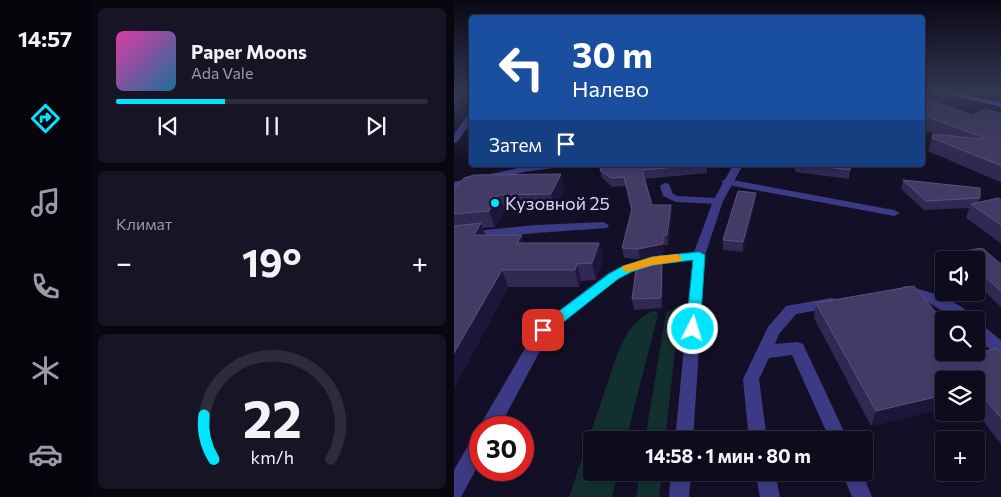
<!DOCTYPE html>
<html lang="ru">
<meta charset="utf-8">
<style>
:root{--surface:#0e0b1c;--page:#171425;--text:#f1f3f6;--muted:#9b9ba3;--line:#2e2b3b;--accent:#00e5ff}
body{margin:0;font-family:Commissioner,sans-serif;background:var(--page);color:var(--text);height:100vh;display:flex;flex-direction:column;font-size:19px;white-space:nowrap}
*{box-sizing:border-box;margin:0}
p{font-size:16px;color:var(--muted)}
.icon{flex:none;width:28px;height:28px;fill:none;stroke:currentColor;stroke-width:2;stroke-linecap:round;stroke-linejoin:round}
.map{position:relative;flex:1;overflow:hidden}
.drawer{display:flex;flex-direction:column;gap:8px;padding:8px;background:#08060f;width:364px}
.drawer>*{flex:none}
.top-card{position:absolute;left:15px;top:15px;width:456px;height:152px;border-radius:5px;box-shadow:0 2px 8px #0003,0 0 0 1px var(--line);background:#1a4fa0;color:#fff;overflow:hidden}
.fabs{position:absolute;left:481px;top:251px;display:grid;gap:10px}
.fabs a{display:grid;place-items:center;width:50px;height:50px;border-radius:5px;background:var(--surface);box-shadow:0 2px 8px #0003,0 0 0 1px var(--line);font-size:25px}
.speed{position:absolute;left:15px;top:416px;display:flex;gap:10px;font-size:25px;font-weight:700;text-align:center}
.speed>*{display:grid;place-content:center;width:65px;height:65px;border-radius:50%;background:var(--surface);box-shadow:0 2px 8px #0003,0 0 0 1px var(--line);line-height:1}
.speed .limit{border:8px solid #d22;background:#fff;color:#111}
.pin{position:absolute;display:grid;place-items:center;width:42px;height:42px;color:#fff;margin:-21px;border-radius:10px;box-shadow:0 2px 8px #0006}
.me{position:absolute;width:55px;margin:-28px;rotate:5deg;stroke-linejoin:round;filter:drop-shadow(0 0 4px #0008)}
.turn{display:flex;align-items:center;gap:18px;height:105px;padding:0 20px;font-size:22px}
.turn .icon{width:65px;height:65px;stroke-width:2.5}
.turn b{display:block;font-size:35px;line-height:42px}
.then{display:flex;align-items:center;height:48px;padding:0 20px;background:#0003;gap:10px;font-size:19px}
.big{font-size:38px;font-weight:700;line-height:1.1}
.drawer .widget{flex:1;display:flex;flex-direction:column;justify-content:center;gap:8px;min-width:0;padding:0 18px;border-radius:8px;background:var(--page)}
.drawer .dial{align-items:center;gap:0}
.dial svg{height:130px;overflow:visible;fill:none;stroke:var(--line);stroke-width:7;stroke-linecap:round;text-anchor:middle}
.dial text{fill:var(--text);stroke:none}
.song{display:flex;align-items:center;gap:15px}
.cover{width:60px;height:60px;border-radius:8px;background:linear-gradient(135deg,hsl(320 70% 55%),hsl(200 70% 35%))}
.played{height:5px;border-radius:2px;background:linear-gradient(90deg,var(--accent) 35%,var(--line) 35%)}
.keys{display:flex;justify-content:space-around;direction:ltr}
.heat{display:flex;justify-content:space-between;align-items:center;font-size:28px;direction:ltr}
.trip{position:absolute;left:129px;top:431px;width:290px;height:50px;border-radius:5px;background:var(--surface);box-shadow:0 2px 8px #0003,0 0 0 1px var(--line);font-weight:700;line-height:50px;text-align:center}
main{display:flex;flex:1;min-height:0}
.dock{display:flex;flex-direction:column;width:90px;justify-content:space-around;align-items:center;background:#06040b;color:var(--muted)}
.dock .icon{width:35px;height:35px}
.dock .on{color:var(--accent)}
.dock b{font-size:22px;color:var(--text)}
.map>svg:first-child{display:block}
.green{fill:#12302f}
.lines{fill:none;stroke-linecap:round;stroke-linejoin:round}
.service{fill:#3d3a85;fill-rule:evenodd}
.minor{fill:#3d3a85;fill-rule:evenodd}
.secondary{fill:#6f6bff;fill-rule:evenodd}
.wall{fill:#312854}
.shaded-wall{fill:#1d163a}
.building{fill:#433a66;stroke:#5a527e}
.route{fill:#00e5ff;stroke:#0095a6}
.slow{fill:#f59e0b}
.poi-dot{fill:#00e5ff;stroke:#130f26;stroke-width:2}
.labels{text-anchor:middle;dominant-baseline:central;stroke-width:5;stroke-linejoin:round;paint-order:stroke}
.poi-label{font-size:18px;fill:#d9d4ff;stroke:#130f26;text-anchor:start}
</style>
<main>
<nav class="dock">
<b>14:57</b>
<svg class="icon on" aria-label="directions" viewBox="0 0 24 24"><path d="M12 3l9 9-9 9-9-9zM9 14v-3h6M13 9l2 2-2 2"/></svg>
<svg class="icon" aria-label="music" viewBox="0 0 24 24"><path d="M9 18V5l10-2v13"/><circle cx="6" cy="18" r="3"/><circle cx="16" cy="16" r="3"/></svg>
<svg class="icon" aria-label="phone" viewBox="0 0 24 24"><path d="M5 4h4l2 5-3 2q2 4 5 5l2-3 5 2v4C11 20 4 13 5 4z"/></svg>
<svg class="icon" aria-label="climate" viewBox="0 0 24 24"><path d="M12 3v18M4 7l16 10M4 17L20 7"/></svg>
<svg class="icon" aria-label="car" viewBox="0 0 24 24"><path d="M5 17H2v-5l4-1 3-4h7l3 4 3 1v5h-3M9 17h6M6 11h13"/><circle cx="7" cy="17" r="2"/><circle cx="17" cy="17" r="2"/></svg>
</nav>
<section class="drawer">
<div class="widget">
<div class="song"><i class="cover"></i><div><b>Paper Moons</b><p>Ada Vale</p></div></div>
<div class="played"></div>
<div class="keys"><svg class="icon" aria-label="previous" viewBox="0 0 24 24"><path d="M18 5L8 12l10 7zM5 5v14"/></svg><svg class="icon" aria-label="pause" viewBox="0 0 24 24"><path d="M8 5v14M16 5v14"/></svg><svg class="icon" aria-label="next" viewBox="0 0 24 24"><path d="M6 5l10 7-10 7zM19 5v14"/></svg></div>
</div>
<div class="widget"><p>Климат</p>
<div class="heat"><a>−</a><b class="big">19°</b><a>+</a></div>
</div>
<div class="widget dial"><svg viewBox="0 0 100 80">
<path d="M14 69A42 42 0 1 1 86 69"/>
<path d="M14 69A42 42 0 0 1 8 42" stroke="#00e5ff"/>
<text x="50" y="56" font-size="32" font-weight="700">22</text>
<text x="50" y="72" font-size="11">km/h</text>
</svg></div>
</section>
<div class="map">
<svg width="548" height="497" viewBox="0 0 548 497">
<rect width="100%" height="100%" fill="#130f26"/>
<g class="green">
<path d="M226,305L211,440H191L212,313Z"/>
<path d="M199,311L203,312L204,314L172,440H138V472L164,473L158,497H115L164,352C172,334 180,319 199,311Z"/>
<path d="M186,473H208L205,497H182Z"/>
</g>
<g class="lines">
<g class="service">
<path d="M15,113H18V121L3,142L0,143V134Z"/>
<path d="M78,165H104L99,168L70,172L0,188V182Z"/>
<path d="M273,179L440,210L446,213L440,216L269,184L268,182L269,180Z"/>
<path d="M211,183L215,184L219,194L223,196L264,198L269,201L264,204L222,202L209,196L206,186Z"/>
<path d="M149,222L153,224L155,226L153,228L82,233L0,241V233L82,225Z"/>
<path d="M245,251L249,252L251,255L249,258L199,265L178,272L164,279L95,334L45,428H26V429V428L28,422L84,326L154,273L168,266L198,257Z"/>
<path d="M451,286C471,290 510,301 520,320H503L472,301L446,294L444,291L446,288Z"/>
<path d="M377,298L382,299L384,303L382,307L342,314L325,334L321,344L343,342L349,344L394,440H376L338,355L315,358L305,379L313,440H295L289,379L314,327L332,306Z"/>
<path d="M522,322L527,324L548,341V357L542,355L522,337Z"/>
<path d="M26,434V462L7,497H0V470L19,437Z"/>
<path d="M301,472H321L326,497H306Z"/>
<path d="M388,472H408L418,497H398Z"/>
</g>
<g class="minor">
<path d="M279,165H289L269,201L251,255L239,440H221L239,255L259,201Z"/>
<path d="M217,472H237L235,497H215Z"/>
</g>
<path class="secondary" d="M484,92H498L548,103V107Z"/>
</g>
<g class="wall">
<path d="M469,98L518,115L548,114V183L474,151L479,134H482L469,129Z"/>
<path d="M147,165H253V173L191,179L198,205H217L218,214L214,245H210V254L186,259L170,258L168,248L177,211L172,186L158,187L148,178L146,170Z"/>
<path d="M341,165H397L395,179L341,172Z"/>
<path d="M449,180L526,198L524,202L548,200V244L512,218L515,208L470,210L447,189Z"/>
<path d="M0,188L110,189L101,209L51,210L41,227L29,228L32,235L71,243H145L149,260L142,280L127,281L125,287H54L0,388Z"/>
<path d="M301,202L289,252L269,250V240Z"/>
<path d="M505,252L548,265V308L522,283V260H502Z"/>
<path d="M208,255L209,265L208,308L180,310L178,299Z"/>
<path d="M362,303L517,355L548,354V445L522,412V380H490V408L417,426L360,318Z"/>
</g>
<g class="shaded-wall">
<path d="M0,92H8L0,94Z"/>
<path d="M4,97L8,109L0,119V101Z"/>
<path d="M107,174L110,189L101,209L97,194Z"/>
<path d="M302,193L301,202L289,252V242Z"/>
<path d="M45,195L51,210L41,227L35,211Z"/>
<path d="M217,205L218,214L214,245L213,235Z"/>
<path d="M27,223L33,240L20,235Z"/>
<path d="M68,235L73,252L63,243Z"/>
<path d="M209,235L210,245V254L186,259L184,249Z"/>
<path d="M145,243L149,260L142,280L138,263Z"/>
<path d="M208,255L209,265L208,308L207,298Z"/>
<path d="M123,264L127,281L125,287L121,270Z"/>
<path d="M48,270L54,287L0,388V353Z"/>
<path d="M490,395V408L417,426L422,411Z"/>
</g>
<g class="building">
<path d="M0,96L4,97L0,101Z"/>
<path d="M469,98L518,115L532,109L548,114V166L478,138L479,134L528,139V137L469,115Z"/>
<path d="M147,165H246L188,170L198,205H217L213,235H209V244L184,249L168,248L178,209L170,177L157,178L146,170Z"/>
<path d="M357,165H397L396,170Z"/>
<path d="M107,174L97,194L45,195L35,211L0,214V188L10,178L20,175Z"/>
<path d="M449,180L526,188V198L472,201Z"/>
<path d="M284,191L302,193L289,242L269,240Z"/>
<path d="M544,198L548,200V226L517,204Z"/>
<path d="M27,223L20,235H68L63,243H145L138,263L123,264L121,270H48L0,353V226Z"/>
<path d="M528,248L548,265V292L522,269V260H514L505,252Z"/>
<path d="M208,255L207,298L178,299L183,262Z"/>
<path d="M460,286L490,322V352H515L517,355L543,348L548,354V419L522,388V380H490V395L422,411L362,303Z"/>
</g>
<linearGradient id="sky" x2="0" y2="1"><stop stop-color="#0a0815"/><stop offset="0.57" stop-color="#333752"/><stop offset="1" stop-color="#333752" stop-opacity="0"/></linearGradient>
<rect width="548" height="162" fill="url(#sky)"/>
<path class="route" d="M245,252L251,255L246,329L244,333L239,334L234,333L232,329L239,260L199,265L177,272L164,279L94,334L89,336L84,334L82,330L84,327L155,274L169,266L198,257Z"/>
<path class="slow" d="M223,254L228,258L227,261L199,265L173,272L167,269L169,266L198,257Z"/>
<circle class="poi-dot" cx="41" cy="203" r="5"/>
<g class="labels">
<g class="poi-label">
<text x="51" y="203">Кузовной 25</text>
</g>
</g>
</svg>
<div class="fabs">
<a><svg class="icon" aria-label="sound" viewBox="0 0 24 24"><path d="M4 9h4l5-4v14l-5-4H4zM17 9q2 3 0 6"/></svg></a>
<a><svg class="icon" aria-label="search" viewBox="0 0 24 24"><circle cx="10" cy="10" r="6"/><path d="M15 15l6 6"/></svg></a>
<a><svg class="icon" aria-label="layers" viewBox="0 0 24 24"><path d="M12 4l9 5-9 5-9-5zM3 14l9 5 9-5"/></svg></a>
<a>+</a>
</div>
<div class="speed"><div class="limit">30</div></div>
<div class="pin" style="left:89px;top:330px;background:#d93025"><svg class="icon" aria-label="arrive" viewBox="0 0 24 24"><path d="M6 21V4h12l-3 4 3 4H6"/></svg></div>
<svg class="me" style="left:239px;top:329px" viewBox="-20 -20 40 40"><circle r="17" fill="#00e5ff" stroke="#fff" stroke-width="3"/><path d="M0-11L8 9 0 5-8 9z" fill="#fff"/></svg>
<div class="trip">14:58 · 1 мин · 80 m</div>
<div class="top-card">
<div class="turn"><svg class="icon" aria-label="left" viewBox="0 0 24 24"><path d="M17 20v-9H6M10 6l-5 5 5 5"/></svg><div><b>30 m</b>Налево</div></div>
<div class="then">Затем<svg class="icon" aria-label="arrive" viewBox="0 0 24 24"><path d="M6 21V4h12l-3 4 3 4H6"/></svg></div>
</div>
</div>
</main>
